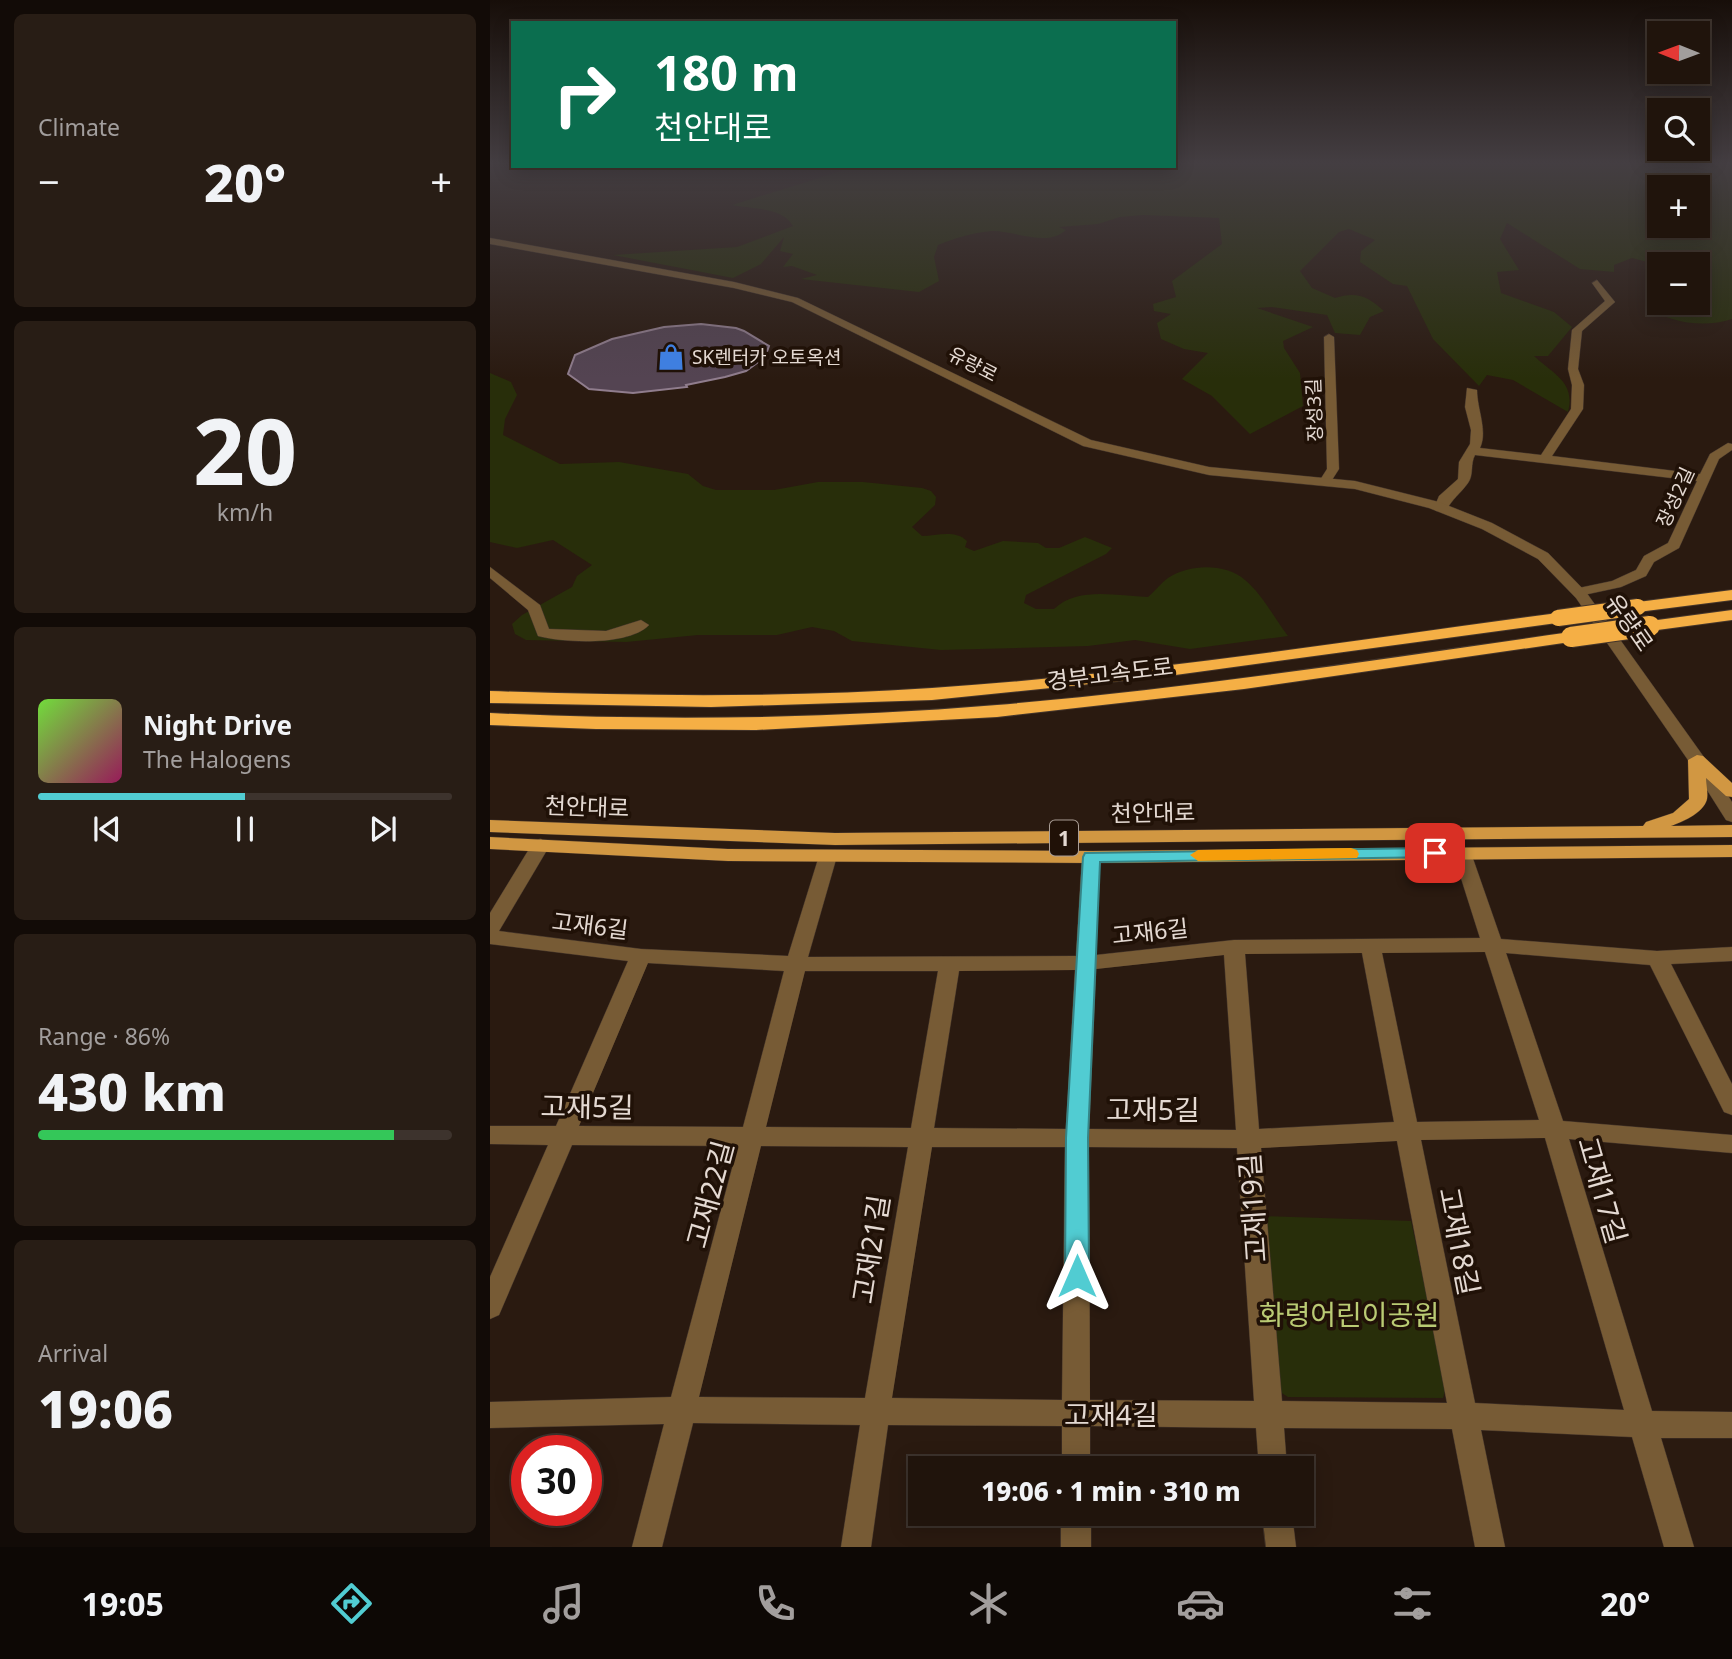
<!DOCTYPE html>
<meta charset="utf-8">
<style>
:root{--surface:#20140c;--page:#281d15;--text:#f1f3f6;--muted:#a29e9d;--line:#3d332d;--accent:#51ccd2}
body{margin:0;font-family:"Noto Sans","Noto Sans KR",sans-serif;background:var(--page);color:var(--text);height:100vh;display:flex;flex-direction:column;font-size:26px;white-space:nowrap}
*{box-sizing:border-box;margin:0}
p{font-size:23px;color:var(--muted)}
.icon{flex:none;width:38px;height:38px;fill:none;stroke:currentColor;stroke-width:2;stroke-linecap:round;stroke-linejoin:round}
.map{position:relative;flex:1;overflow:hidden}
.details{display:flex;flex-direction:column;gap:14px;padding:14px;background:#120b07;width:490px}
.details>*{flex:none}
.banner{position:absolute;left:21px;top:21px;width:665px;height:147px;border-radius:0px;box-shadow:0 4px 18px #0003,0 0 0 2px var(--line);background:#0b6e4f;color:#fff;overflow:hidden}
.needle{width:46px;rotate:271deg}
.buttons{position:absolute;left:1157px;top:21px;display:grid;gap:14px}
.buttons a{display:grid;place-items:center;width:63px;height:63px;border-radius:0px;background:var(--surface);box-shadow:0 4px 18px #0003,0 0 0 2px var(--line);font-size:35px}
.speed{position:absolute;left:21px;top:1435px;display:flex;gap:14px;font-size:35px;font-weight:700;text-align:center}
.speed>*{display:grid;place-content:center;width:91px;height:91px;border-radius:50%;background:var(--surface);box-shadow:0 4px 18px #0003,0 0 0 2px var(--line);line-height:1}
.speed .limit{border:10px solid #d22;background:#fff;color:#111}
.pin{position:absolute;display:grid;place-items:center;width:60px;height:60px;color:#fff;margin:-30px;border-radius:14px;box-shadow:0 4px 10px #0006}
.me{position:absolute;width:77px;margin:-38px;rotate:0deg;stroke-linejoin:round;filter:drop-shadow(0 0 5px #0008)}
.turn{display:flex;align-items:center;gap:24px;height:147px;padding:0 28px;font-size:32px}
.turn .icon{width:91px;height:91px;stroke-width:2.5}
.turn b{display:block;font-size:49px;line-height:60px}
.big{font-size:52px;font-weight:800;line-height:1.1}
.details .widget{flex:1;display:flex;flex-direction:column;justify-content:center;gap:10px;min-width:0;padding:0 24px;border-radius:10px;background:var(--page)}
.details .dial{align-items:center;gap:0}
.dial b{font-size:91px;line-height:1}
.song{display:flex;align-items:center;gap:21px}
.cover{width:84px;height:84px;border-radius:10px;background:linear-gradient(135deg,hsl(100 70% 55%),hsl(330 70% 35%))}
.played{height:7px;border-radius:4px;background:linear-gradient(90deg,var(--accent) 50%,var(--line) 50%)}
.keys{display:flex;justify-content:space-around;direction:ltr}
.heat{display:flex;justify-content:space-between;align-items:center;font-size:38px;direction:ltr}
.charge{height:10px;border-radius:5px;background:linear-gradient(90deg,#34c759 86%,var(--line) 0)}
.trip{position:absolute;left:418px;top:1456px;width:406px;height:70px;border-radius:0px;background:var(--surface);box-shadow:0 4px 18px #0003,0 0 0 2px var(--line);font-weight:800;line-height:70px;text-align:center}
.dock{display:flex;height:112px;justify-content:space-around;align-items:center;background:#0d0805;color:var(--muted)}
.dock .icon{width:49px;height:49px}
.dock .on{color:var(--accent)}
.dock b{font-size:32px;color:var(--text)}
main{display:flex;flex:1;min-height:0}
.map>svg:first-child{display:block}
.green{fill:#282e0a;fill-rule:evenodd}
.building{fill:#544452;stroke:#907d8d;stroke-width:2}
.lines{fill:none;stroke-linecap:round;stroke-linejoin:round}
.minor-casing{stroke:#44352b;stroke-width:1}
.tertiary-casing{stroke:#44352b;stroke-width:1}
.primary-casing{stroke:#44352b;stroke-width:1}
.motorway-casing{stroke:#44352b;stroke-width:2}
.minor{fill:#775b35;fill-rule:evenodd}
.tertiary{fill:#775b35;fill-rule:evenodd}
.primary{fill:#d19742;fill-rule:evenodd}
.motorway{fill:#f5af45;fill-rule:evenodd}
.motorway-bridge-far1-casing{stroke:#44352b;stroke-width:18;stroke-linecap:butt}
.motorway-bridge-casing{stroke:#44352b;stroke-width:22;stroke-linecap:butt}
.motorway-bridge-far1{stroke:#f5af45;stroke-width:16}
.motorway-bridge{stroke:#f5af45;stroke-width:20}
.route{fill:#51ccd2;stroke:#358588;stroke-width:2}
.slow{fill:#f59e0b}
.labels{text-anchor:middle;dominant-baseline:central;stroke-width:7;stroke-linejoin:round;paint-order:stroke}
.far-poi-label{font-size:19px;fill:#e4d9d2;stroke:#201107;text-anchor:start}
.far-street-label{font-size:19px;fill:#e4d9d2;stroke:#201107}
.shield{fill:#201107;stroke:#a99d95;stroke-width:2}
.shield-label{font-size:21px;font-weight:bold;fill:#e4d9d2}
.street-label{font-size:23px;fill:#e4d9d2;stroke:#201107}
.near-street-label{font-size:28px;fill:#e4d9d2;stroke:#201107}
.near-park-label{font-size:28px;fill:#bacb74;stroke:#201107}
</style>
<main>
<section class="details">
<div class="widget"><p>Climate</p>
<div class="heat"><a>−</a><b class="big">20°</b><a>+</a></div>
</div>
<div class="widget dial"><b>20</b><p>km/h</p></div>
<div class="widget">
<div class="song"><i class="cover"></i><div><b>Night Drive</b><p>The Halogens</p></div></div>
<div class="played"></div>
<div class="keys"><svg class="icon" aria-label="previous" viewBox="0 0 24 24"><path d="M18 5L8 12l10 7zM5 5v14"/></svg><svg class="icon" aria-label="pause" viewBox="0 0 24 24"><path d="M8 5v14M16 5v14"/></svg><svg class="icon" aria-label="next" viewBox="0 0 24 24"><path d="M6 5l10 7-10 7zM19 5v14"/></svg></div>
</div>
<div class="widget"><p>Range · 86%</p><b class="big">430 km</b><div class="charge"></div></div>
<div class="widget"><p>Arrival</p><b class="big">19:06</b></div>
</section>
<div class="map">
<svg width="1242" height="1547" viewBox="0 0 1242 1547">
<rect width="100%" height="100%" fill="#2a1a10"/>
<g class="green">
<path d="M684,162H1242V319C1215,328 1179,324 1156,305L1169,298V303H1208V264L1169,265L1142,258L1124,265V272L1090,269L1017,223L1010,239L1029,270L1007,272L1011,293L1064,312L1082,327L1058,356H1044C1063,374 1086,382 1078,412L1023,380L997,375L989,386L943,339L917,286L903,284L870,262L871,251L885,240L859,229L849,232L810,271L822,288L845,298C866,291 878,296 894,311L880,317L870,335L845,333L837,315L782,307L767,308L823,327L793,341L794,348L810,373L813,406L760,434L722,396L692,379L718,353L694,349L671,339L667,323L681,314L664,311L663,304L686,297L682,281L732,244L729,218L653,215L630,217L608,224L569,227L576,230C557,248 524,230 501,231C482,233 465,238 448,245L444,257L449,281L429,292L311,279L327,275L302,266L293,267L303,254L290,251L294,237L271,264L243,278L123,255L247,247L303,226C293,207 261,209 242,205L361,168L350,166H684ZM1169,187H1208V226H1169Z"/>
<path d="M0,373L21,382L27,395L15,419L13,435L70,464L129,462L198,474L213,486L226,490H284L328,482H373L432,488L441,491L446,497L445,505L422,527L432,536C446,536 465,529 477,541L475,547L484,551L513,541L548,543L556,548H569L595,537L622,548L616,554L536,595L534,603L546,609H564C588,586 627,596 658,597C665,591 671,583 678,578C700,564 735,563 755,580C772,594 785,619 798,636L700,649L645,640L598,646L451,650L362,641L344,631L322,627L287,635H208L136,642L36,640L25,634L22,624L32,615L82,587L87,576L102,565L63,540L27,548L0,542Z"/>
<path d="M770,1216L921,1221L956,1388L953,1398L798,1397L784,1388Z"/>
</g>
<path class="building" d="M211,324L246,328L254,331L279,346L275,357L256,371L235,377L196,385L197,387L143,393L99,389L78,374L85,355L122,339L174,327Z"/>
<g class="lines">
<defs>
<g id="minor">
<path d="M1107,280L1125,302L1092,331L1088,369L1094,385L1093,409L1062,456L1210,474L1220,454L1238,443L1242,444V450L1229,459L1189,548L1164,562L1156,576L1131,587L1089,596L1084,595L1082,592L1084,589L1122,581L1146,570L1154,556L1178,543L1207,481L985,455C980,464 984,475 978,483C970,494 962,499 956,511H946L944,508L949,496L968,479L969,462L980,444L981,430L975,407L977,388L987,390C987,409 998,431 990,448L1051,455L1081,409L1082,385L1078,369L1082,330L1115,301L1102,283Z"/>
<path d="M839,334L844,337L849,469L840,483L836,484L830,480L837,469L834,337Z"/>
<path d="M0,567L50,605L59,629L116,631L151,620L159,625C139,646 74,643 48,636L38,610L0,578Z"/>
<path d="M51,839L60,845L9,931L151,949L298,956L329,856L338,850L347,856L318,957L586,956L592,857L601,851L610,857L606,955L744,940L990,938L963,853L972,847L981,853L1011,939L1167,951L1242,947V961L1181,964L1242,1084V1115L1234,1112L1160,965L1016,953L1073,1121L1242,1135V1153L1079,1139L1162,1411L1242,1412V1438H1171L1204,1547H1174L1142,1437L991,1430L1015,1547H985L962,1429L794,1428L797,1468H769L766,1428L600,1426V1468H572V1426L398,1425L381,1547H351L370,1425L203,1423L172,1547H142L174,1424L0,1428V1402L181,1397L248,1146L82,1145L9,1315L0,1319V1277L58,1145L0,1144V1126H66L138,961L0,944V913L44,841ZM995,952L1049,1120L927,1122L892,953ZM872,953L904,1122L769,1129L755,954ZM734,955L746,1130L599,1129L606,969ZM158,963L294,971L253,1127L89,1126ZM585,970L576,1129L444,1128L469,971ZM315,971H448L421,1128L276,1127ZM1055,1138L1134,1410L985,1403L931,1140ZM907,1141L957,1403L792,1401L771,1148ZM271,1146L418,1147L375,1398L209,1397ZM442,1147H575L572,1400L402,1398ZM599,1147L747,1148L764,1401L600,1400Z"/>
<rect x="571" y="1514" width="30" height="33"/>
<path d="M772,1514H802L806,1547H776Z"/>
</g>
<path id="tertiary" d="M0,238L244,282L308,298L601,440L719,467L865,481L949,502L1002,523L1058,553L1096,592L1216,760L1242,802V822L1236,820L1198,760L1086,598L1048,559L992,529L939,508L865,489L719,475L593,446L302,302L244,288L0,244Z"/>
<g id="primary">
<path d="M1207,755L1213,756L1242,783V797L1236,796L1216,778C1216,785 1219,796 1216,802C1211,814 1192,822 1181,826L1242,825V837L345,845L0,832V820L345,833L1153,826L1156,822L1183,813L1199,799L1198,760Z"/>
<path d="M0,837L238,849L601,851L1242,845V857L601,863L238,861L0,849Z"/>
</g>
<g id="motorway">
<path d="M1242,590V600L1148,612L1139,607L1148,602Z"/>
<path d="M1242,610V620L1160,631L1151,626L1160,621Z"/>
<path d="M1068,613L1074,614L1077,618L1074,622L678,676L442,700L221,707L0,703V691C147,696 295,698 442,688C652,674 860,641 1068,613Z"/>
<path d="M1081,632L1087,633L1090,637L1087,641L754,689L507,717L266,730L106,729L0,725V713C169,721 338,719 507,705C699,689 890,659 1081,632Z"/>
</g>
</defs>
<use href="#minor" class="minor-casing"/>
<use href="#tertiary" class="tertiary-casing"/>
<use href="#primary" class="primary-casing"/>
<use href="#motorway" class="motorway-casing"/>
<use href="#minor" class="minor"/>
<use href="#tertiary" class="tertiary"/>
<use href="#primary" class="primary"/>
<use href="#motorway" class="motorway"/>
<defs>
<path id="motorway-bridge-far1" d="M1068,618L1148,607"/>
<path id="motorway-bridge" d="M1081,637L1160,626"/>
</defs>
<use href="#motorway-bridge-far1" class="motorway-bridge-far1-casing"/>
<use href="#motorway-bridge" class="motorway-bridge-casing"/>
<use href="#motorway-bridge-far1" class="motorway-bridge-far1"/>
<use href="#motorway-bridge" class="motorway-bridge"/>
</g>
<linearGradient id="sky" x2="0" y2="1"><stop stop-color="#170e09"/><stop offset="0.43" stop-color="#443e42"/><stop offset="1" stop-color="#443e42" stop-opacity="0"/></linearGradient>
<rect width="1242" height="379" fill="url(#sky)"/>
<path class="route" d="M945,848L951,849L954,853L951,857L610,862L598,1138L599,1276L595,1283L587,1286L579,1283L575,1276L576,1138L593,857L595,853Z"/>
<path class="slow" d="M861,848L867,850L869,854L867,858L708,861L700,855L708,850Z"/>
<defs>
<symbol id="shop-bare" viewBox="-9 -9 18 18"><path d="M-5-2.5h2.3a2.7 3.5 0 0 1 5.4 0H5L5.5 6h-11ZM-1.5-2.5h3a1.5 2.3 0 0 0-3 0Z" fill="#3f7fe0" stroke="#201107" stroke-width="2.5" paint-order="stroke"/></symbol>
</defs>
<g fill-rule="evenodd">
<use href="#shop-bare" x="162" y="338" width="38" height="38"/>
</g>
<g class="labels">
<g class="far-poi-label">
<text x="202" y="357">SK렌터카 오토옥션</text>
</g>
<g class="far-street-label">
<text transform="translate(483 364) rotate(27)">유량로</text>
<text transform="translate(824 410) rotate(-92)">장성3길</text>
<text transform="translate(1185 497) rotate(-65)">장성2길</text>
</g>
<rect class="shield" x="560" y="820.5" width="28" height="35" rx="5"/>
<g class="shield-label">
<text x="574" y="838">1</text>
</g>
<g class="street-label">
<text transform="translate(1140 622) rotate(55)">유량로</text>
<text transform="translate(620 673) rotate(-7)">경부고속도로</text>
<text transform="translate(97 806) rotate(2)">천안대로</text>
<text transform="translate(663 812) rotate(-1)">천안대로</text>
<text transform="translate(100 925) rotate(7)">고재6길</text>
<text transform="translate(660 931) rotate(-6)">고재6길</text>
</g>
<g class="near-street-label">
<text transform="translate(97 1106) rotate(1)">고재5길</text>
<text x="663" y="1109">고재5길</text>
<text transform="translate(1113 1190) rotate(74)">고재17길</text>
<text transform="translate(219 1194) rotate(-75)">고재22길</text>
<text transform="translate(762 1208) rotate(-94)">고재19길</text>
<text transform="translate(970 1241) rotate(79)">고재18길</text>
<text transform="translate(380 1249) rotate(-81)">고재21길</text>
<text x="621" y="1414">고재4길</text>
</g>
<g class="near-park-label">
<text x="859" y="1314">화령어린이공원</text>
</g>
</g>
</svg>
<div class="buttons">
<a><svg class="needle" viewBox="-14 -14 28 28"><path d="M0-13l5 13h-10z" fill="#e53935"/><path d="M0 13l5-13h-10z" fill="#a29e9d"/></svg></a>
<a><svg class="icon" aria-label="search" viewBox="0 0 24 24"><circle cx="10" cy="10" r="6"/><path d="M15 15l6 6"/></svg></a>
<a>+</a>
<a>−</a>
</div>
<div class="speed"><div class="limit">30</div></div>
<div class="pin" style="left:945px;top:853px;background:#d93025"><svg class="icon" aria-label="arrive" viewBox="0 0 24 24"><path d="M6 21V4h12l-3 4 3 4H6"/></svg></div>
<svg class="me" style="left:587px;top:1276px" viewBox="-20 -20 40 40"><path d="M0-17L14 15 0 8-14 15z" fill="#51ccd2" stroke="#fff" stroke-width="4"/></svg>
<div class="trip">19:06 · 1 min · 310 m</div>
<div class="banner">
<div class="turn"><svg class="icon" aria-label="right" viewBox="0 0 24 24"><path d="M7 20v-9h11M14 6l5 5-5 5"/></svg><div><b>180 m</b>천안대로</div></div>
</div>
</div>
</main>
<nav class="dock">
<b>19:05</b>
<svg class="icon on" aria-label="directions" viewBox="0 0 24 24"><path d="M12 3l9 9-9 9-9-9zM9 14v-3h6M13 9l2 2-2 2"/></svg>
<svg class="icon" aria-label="music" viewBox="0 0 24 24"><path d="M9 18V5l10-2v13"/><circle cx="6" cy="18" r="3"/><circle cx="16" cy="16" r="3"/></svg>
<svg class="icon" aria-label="phone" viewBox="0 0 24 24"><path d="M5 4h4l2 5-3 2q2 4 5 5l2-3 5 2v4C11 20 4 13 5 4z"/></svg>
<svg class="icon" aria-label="climate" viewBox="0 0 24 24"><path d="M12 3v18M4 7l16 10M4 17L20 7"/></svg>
<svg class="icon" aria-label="car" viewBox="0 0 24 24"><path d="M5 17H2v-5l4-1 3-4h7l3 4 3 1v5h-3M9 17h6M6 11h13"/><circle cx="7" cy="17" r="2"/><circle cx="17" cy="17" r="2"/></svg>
<svg class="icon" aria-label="filters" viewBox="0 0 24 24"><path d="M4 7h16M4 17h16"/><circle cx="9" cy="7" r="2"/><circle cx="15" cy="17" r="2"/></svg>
<b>20°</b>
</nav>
